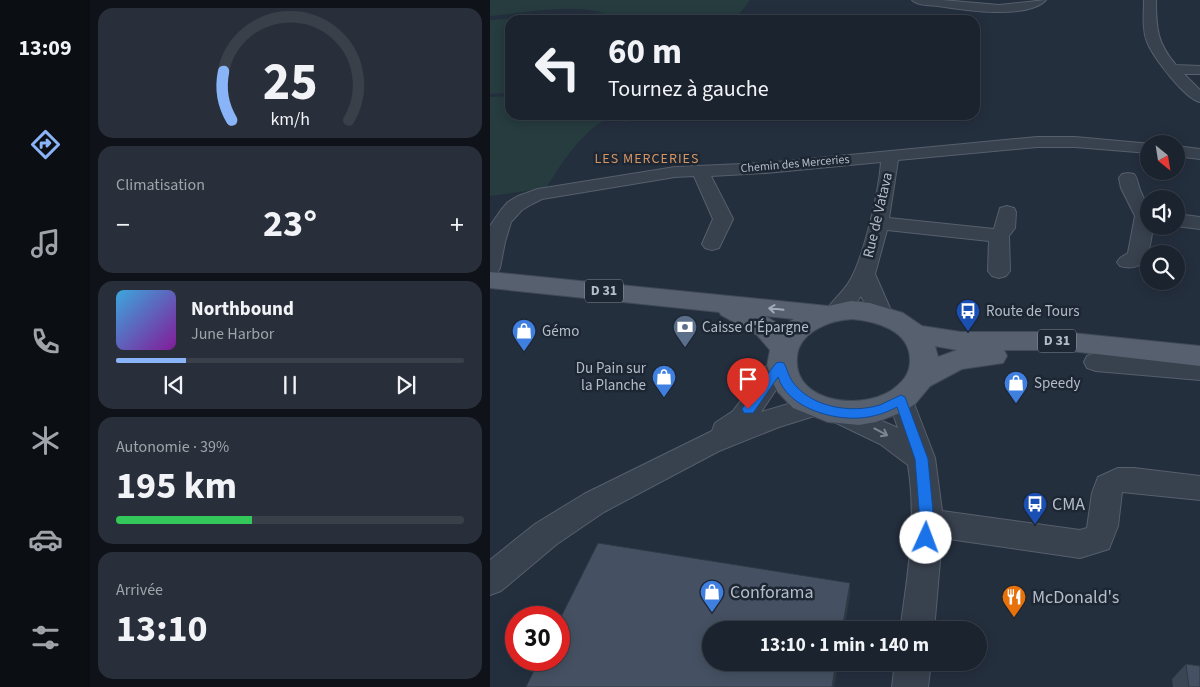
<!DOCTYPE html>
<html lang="fr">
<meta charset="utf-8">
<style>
:root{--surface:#1b232e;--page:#282f3a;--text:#f1f3f6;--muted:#a0a4aa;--line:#39404a;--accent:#8ab4f8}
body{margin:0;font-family:"Source Sans 3",sans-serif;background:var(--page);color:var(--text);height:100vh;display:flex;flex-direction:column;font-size:19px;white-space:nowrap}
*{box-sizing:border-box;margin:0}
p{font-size:16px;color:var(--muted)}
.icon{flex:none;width:28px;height:28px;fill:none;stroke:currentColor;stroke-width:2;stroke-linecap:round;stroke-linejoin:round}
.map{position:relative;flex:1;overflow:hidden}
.details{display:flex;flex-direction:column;gap:8px;padding:8px;background:#0f1319;width:400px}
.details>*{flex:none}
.top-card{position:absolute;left:15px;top:15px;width:475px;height:105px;border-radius:15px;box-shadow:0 2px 12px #0003,0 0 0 1px var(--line);background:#1b232e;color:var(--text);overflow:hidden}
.needle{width:32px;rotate:150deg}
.fabs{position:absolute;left:650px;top:135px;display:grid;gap:10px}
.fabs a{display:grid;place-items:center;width:45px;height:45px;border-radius:50%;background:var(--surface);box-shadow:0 2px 12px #0003,0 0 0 1px var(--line);font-size:25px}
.speed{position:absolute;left:15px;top:606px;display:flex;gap:10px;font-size:25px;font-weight:700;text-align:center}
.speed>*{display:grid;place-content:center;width:65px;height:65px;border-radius:50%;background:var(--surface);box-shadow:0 2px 12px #0003,0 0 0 1px var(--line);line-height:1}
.speed .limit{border:8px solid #d22;background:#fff;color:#111}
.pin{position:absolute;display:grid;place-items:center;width:42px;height:42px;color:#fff;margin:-51px -21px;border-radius:50% 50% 50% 0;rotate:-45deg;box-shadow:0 0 5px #0007}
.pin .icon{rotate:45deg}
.me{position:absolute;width:55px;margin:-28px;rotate:2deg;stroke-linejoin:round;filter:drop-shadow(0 0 4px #0008)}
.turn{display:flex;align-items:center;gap:18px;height:105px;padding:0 20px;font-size:22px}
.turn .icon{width:65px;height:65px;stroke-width:2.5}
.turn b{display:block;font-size:35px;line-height:42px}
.big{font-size:38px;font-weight:700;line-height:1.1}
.details .card{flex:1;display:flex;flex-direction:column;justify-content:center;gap:8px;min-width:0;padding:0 18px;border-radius:15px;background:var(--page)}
.details .dial{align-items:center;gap:0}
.dial svg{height:130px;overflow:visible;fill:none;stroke:var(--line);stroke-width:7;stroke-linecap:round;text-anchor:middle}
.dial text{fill:var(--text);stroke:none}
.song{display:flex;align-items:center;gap:15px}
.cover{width:60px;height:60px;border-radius:8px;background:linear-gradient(135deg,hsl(200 70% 55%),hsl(290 70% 35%))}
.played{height:5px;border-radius:2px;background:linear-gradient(90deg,var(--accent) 20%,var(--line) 20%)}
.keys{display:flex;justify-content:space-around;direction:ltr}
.heat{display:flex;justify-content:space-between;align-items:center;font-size:28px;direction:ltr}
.charge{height:8px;border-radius:4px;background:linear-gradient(90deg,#34c759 39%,var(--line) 0)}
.trip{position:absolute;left:212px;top:621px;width:285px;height:50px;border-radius:25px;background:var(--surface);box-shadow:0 2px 12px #0003,0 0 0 1px var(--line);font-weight:700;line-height:50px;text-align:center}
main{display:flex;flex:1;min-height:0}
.tab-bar{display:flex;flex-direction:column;width:90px;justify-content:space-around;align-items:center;background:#0b0e12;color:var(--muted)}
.tab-bar .icon{width:35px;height:35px}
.tab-bar .active{color:var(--accent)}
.tab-bar b{font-size:22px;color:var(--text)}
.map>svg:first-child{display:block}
.green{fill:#263c3f}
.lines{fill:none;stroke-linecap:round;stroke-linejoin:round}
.minor-casing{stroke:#565f6c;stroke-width:2}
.major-casing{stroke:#414a57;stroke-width:2}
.minor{fill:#38414e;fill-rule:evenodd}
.major{fill:#56606e;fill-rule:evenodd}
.wall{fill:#3b4654}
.shaded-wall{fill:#303945}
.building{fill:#455162;stroke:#303945}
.oneway{stroke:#a1aab7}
.oneway2{stroke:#7c8592}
.route{fill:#1a73e8;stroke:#114b97}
.labels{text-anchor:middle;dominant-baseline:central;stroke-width:5;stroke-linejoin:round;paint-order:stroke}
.far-street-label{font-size:12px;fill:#b4bcc9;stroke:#1d2633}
.far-neighbourhood-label{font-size:14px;letter-spacing:1px;fill:#d59563;stroke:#1d2633}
.shield{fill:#1d2633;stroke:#878f9c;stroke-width:1}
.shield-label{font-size:14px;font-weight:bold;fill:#b4bcc9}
.street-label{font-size:15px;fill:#b4bcc9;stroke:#1d2633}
.poi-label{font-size:15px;fill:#b4bcc9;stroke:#1d2633;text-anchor:start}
.near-poi-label{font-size:18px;fill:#b4bcc9;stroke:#1d2633;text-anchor:start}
</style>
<main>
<nav class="tab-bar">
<b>13:09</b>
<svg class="icon active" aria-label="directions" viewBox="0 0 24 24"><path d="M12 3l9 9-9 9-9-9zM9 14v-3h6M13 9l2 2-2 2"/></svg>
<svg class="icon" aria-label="music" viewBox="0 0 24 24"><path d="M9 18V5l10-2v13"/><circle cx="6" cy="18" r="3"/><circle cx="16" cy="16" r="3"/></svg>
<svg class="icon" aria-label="phone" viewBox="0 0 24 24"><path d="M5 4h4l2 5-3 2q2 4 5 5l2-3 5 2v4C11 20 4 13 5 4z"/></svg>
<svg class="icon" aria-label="climate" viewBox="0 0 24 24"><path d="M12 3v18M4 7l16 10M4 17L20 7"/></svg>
<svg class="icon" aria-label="car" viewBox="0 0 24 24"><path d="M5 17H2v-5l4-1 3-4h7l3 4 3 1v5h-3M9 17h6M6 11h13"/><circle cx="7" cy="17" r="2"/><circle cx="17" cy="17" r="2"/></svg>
<svg class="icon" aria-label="filters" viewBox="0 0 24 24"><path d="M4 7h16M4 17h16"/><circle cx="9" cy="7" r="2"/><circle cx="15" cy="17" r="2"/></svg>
</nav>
<section class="details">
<div class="card dial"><svg viewBox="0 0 100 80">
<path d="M14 69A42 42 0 1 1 86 69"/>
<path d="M14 69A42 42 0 0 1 9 39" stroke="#8ab4f8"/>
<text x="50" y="56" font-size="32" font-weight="700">25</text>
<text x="50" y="72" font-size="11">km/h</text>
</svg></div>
<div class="card"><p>Climatisation</p>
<div class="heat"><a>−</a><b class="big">23°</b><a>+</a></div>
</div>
<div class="card">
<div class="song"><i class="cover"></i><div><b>Northbound</b><p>June Harbor</p></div></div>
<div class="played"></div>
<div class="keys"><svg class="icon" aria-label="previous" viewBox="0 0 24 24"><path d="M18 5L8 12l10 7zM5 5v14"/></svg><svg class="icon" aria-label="pause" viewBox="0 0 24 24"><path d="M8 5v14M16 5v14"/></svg><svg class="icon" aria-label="next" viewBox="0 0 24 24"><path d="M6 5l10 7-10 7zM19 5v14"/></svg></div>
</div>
<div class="card"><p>Autonomie · 39%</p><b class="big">195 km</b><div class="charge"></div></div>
<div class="card"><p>Arrivée</p><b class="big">13:10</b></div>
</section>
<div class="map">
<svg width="710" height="687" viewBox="0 0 710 687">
<rect width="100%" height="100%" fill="#242f3e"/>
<g class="green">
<path d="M0,0H260L245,20H20V93L0,94V20L114,13C81,3 34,13 0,16Z"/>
<path d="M20,96V115H144L136,122L118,117C87,138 76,157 56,188L0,196V97Z"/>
</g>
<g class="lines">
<defs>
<g id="minor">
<path d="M422,0H452L509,5L556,0C537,20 473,10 448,6C440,5 428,6 422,0Z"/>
<path d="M654,0H666C666,28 667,43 686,65L710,66V74H694L710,90V102C695,99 663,57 657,42C652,29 654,14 654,0Z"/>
<path d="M547,137H585L662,144H659V153L585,147H547L408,160L399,218L504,229L510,208L517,206L524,208L526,212L525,228L519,236L520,271L516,276L509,278L502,276L498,271L499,241L397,230L385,274L403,315L400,320L392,323L384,320L371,296C362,308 355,322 338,317L335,312C342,301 352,293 359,282C374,258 389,190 391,162L276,173L221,176L243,219L229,248L222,250L215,248L212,244L223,219L204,176L185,177L52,199L42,204L32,210L21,222L15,242L10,268L7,273L0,274V226L11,210L18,202L28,196L48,189L185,167L276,163Z"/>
<path d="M686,146L710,149V159L686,156Z"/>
<path d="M638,173L644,174C648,179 648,185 650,190C658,208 659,206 659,226H663C660,247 659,274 630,266L627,262L630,258L638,253L645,216L631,188L629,178L632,174Z"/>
<path d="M686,214L710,217V229L686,226Z"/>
<path d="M606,353L710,362V380L606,371L597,368L594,362L597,356Z"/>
<path d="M290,357L299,360L302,366L271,412L325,396L334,399L338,405L347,402L356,405L408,428L398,400L402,393L411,390L420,393L445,458L452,511L590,530L597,528L602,493L608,477L628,468H644L710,476V500L632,492L628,526L619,549L590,558L452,538L444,630H410C418,575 427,520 418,465L390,444L338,419L334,413L289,427L229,451L114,512L67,544L11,591L0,595V560L45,524L94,494L222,431L225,423L243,411L281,360Z"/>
<path d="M405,662H441L438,687H402Z"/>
</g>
<path id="major" d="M0,272L338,306L361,301L380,303L413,313L432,326L471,332H572L710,346V366L572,350H514L517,356L513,363L472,369L440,386L425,404L413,412L386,422L369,425L338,422L303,408L288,392L284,385L277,366L280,350L267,335L231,315L229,312L0,288ZM275,316L304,319L296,324L292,329L287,323ZM361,319C386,321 420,330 420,360C420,372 415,379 407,386C379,412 302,405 307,357C308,341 321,331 335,325C343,321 353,320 361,319ZM445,346L467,350L448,357Z"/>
</defs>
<use href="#minor" class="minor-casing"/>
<use href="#major" class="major-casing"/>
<use href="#minor" class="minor"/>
<use href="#major" class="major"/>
</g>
<path class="wall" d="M696,664L710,687H683L682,679Z"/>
<g class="shaded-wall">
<path d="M360,583V596L354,630H352Z"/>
<path d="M346,662H349L344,687H342Z"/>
</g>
<g class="building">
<path d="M108,543L360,583L352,630H221V662H346L342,687H36L49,660H69V621Z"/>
<path d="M696,664L710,666V687H699Z"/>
</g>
<defs><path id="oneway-shaft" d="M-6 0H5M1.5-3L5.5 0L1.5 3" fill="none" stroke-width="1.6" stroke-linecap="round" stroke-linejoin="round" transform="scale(1.25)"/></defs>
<use class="oneway" href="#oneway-shaft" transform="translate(286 309) rotate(-174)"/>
<use class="oneway2" href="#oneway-shaft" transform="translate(391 432) rotate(28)"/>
<path class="route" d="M290,362L294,363C297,368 298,375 302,381C320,407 360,414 390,405C397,402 404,398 411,395L415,397L438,459L444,522L441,543L436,545L431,543L429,538L430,522L425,459L407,407C396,413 383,417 370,418C342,420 298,408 288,377L263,413H254L252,409L254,406L286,363Z"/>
<defs>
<symbol id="bus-pin" viewBox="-11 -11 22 30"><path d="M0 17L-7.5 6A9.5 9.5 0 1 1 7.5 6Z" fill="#1a4fb4" stroke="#1d2633"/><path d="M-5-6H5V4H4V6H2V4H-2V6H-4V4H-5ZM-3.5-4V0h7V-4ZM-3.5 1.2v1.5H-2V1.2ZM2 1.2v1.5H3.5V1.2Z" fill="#fff"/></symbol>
<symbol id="bank-pin" viewBox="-11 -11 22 30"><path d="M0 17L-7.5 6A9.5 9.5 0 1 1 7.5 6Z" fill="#5c6f8a" stroke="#1d2633"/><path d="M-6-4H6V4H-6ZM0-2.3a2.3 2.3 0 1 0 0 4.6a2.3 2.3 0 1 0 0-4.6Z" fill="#fff"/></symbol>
<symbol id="shop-pin" viewBox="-11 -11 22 30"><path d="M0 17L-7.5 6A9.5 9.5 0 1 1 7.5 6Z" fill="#3f7fe0" stroke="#1d2633"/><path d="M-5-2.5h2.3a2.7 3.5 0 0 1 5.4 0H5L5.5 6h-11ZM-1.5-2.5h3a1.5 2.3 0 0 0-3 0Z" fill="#fff"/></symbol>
<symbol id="restaurant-pin" viewBox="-11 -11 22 30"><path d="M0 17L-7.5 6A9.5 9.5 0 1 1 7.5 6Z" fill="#e8710a" stroke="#1d2633"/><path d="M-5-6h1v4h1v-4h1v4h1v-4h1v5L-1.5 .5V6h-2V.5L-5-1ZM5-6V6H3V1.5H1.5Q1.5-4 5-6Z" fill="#fff"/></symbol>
</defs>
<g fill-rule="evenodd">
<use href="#bus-pin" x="464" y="297" width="28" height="38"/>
<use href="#bank-pin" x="181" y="313" width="28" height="38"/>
<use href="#shop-pin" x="20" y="317" width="28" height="38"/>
<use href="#shop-pin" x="160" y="363" width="28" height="38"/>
<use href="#shop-pin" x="512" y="369" width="28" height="38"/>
<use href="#bus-pin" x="531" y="490" width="28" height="38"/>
<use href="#shop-pin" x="208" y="578" width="28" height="38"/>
<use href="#restaurant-pin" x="510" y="583" width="28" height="38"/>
</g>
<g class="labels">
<g class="far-street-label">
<text transform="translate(305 164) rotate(-5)">Chemin des Merceries</text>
</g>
<g class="far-neighbourhood-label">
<text x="157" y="159">LES MERCERIES</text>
</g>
<g class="shield">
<rect x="95" y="279.5" width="38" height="23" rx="4"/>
<rect x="548" y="329.5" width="38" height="23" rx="4"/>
</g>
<g class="shield-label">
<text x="114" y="291">D 31</text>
<text x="567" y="341">D 31</text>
</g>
<g class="street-label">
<text transform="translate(388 215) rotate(-77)">Rue de Vatava</text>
</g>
<g class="poi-label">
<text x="496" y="311">Route de Tours</text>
<text x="212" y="327">Caisse d'Épargne</text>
<text x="52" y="331">Gémo</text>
<text x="156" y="368" text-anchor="end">Du Pain sur<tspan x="156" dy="17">la Planche</tspan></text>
<text x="544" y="383">Speedy</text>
</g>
<g class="near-poi-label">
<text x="562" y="504">CMA</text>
<text x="240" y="592">Conforama</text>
<text x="542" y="597">McDonald's</text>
</g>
</g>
</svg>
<div class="fabs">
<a><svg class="needle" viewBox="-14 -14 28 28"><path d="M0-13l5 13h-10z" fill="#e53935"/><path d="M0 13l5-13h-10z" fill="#a0a4aa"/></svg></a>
<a><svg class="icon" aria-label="sound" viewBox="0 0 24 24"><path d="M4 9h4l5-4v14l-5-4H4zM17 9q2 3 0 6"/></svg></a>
<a><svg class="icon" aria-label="search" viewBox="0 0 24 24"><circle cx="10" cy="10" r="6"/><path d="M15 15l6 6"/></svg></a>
</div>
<div class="speed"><div class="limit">30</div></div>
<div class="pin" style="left:258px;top:409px;background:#d93025"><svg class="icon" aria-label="arrive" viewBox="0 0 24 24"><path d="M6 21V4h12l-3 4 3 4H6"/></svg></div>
<svg class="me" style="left:436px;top:538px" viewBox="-20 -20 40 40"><circle r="19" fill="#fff"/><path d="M0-13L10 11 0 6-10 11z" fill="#1a73e8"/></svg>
<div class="trip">13:10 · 1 min · 140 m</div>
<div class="top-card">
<div class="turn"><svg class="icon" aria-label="left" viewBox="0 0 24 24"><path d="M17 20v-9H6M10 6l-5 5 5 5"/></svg><div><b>60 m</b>Tournez à gauche</div></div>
</div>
</div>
</main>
